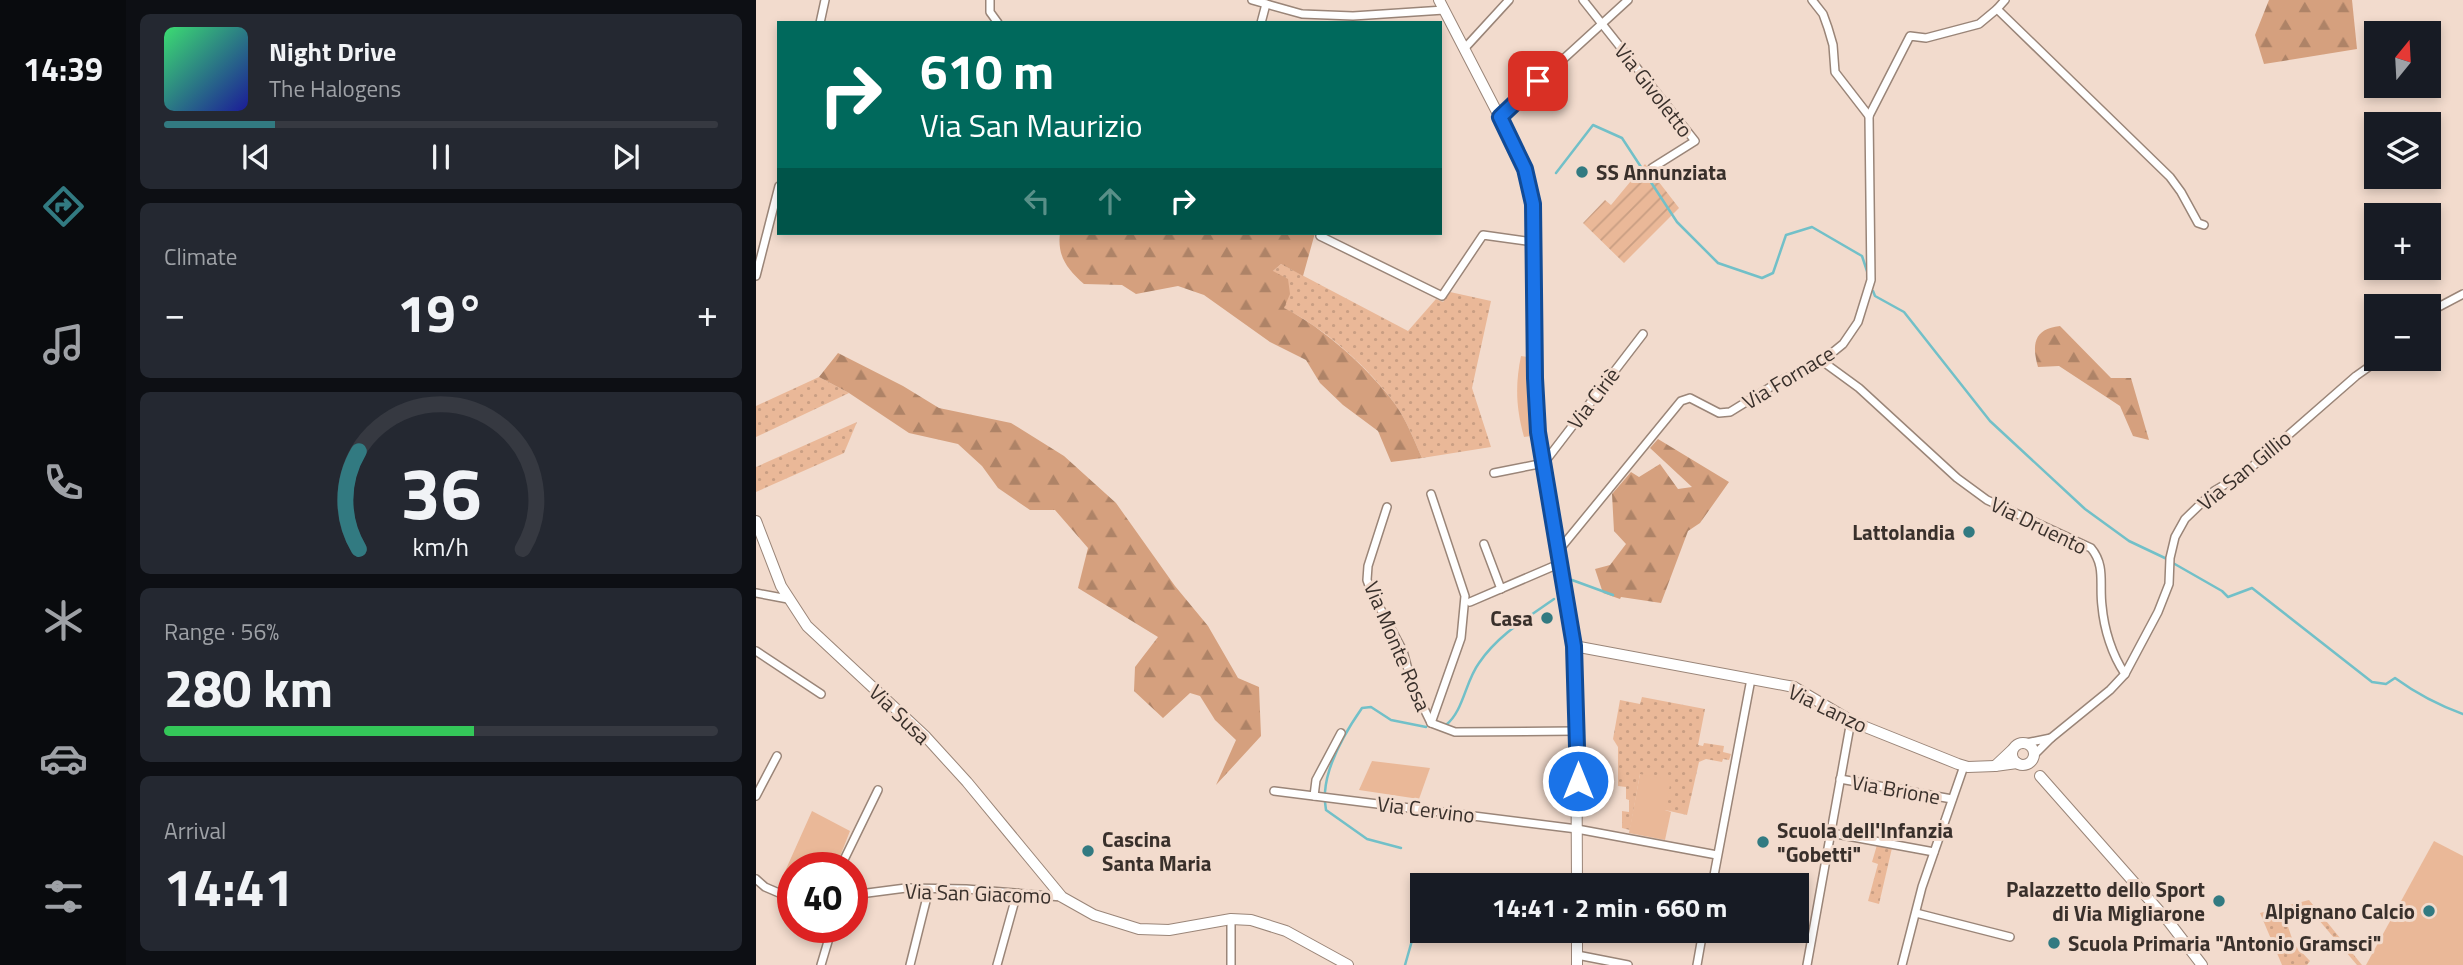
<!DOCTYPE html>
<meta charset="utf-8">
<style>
:root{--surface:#171b24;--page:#242831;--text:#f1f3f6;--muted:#9ea1a6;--line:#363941;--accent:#327a81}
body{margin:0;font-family:"Titillium Web",sans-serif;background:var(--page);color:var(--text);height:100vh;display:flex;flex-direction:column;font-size:26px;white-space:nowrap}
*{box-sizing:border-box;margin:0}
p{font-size:23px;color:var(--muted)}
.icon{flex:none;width:38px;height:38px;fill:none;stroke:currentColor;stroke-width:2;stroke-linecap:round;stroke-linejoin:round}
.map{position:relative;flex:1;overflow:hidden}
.drawer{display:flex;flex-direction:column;gap:14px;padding:14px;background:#0d0f14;width:630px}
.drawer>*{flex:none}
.hud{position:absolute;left:21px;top:21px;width:665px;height:214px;border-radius:0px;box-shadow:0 4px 10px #0003;background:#00695c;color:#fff;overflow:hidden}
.needle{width:46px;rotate:18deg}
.controls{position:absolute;left:1608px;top:21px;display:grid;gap:14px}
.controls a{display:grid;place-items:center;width:77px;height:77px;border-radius:0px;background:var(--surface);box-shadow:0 4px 10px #0003;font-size:35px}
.speed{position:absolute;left:21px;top:852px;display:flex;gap:14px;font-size:35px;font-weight:700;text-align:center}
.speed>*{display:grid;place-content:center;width:91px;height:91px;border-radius:50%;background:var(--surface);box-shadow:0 4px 10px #0003;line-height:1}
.speed .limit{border:10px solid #d22;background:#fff;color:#111}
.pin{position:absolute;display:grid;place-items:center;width:60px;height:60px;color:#fff;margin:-30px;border-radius:14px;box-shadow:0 4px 10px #0006}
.me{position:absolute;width:77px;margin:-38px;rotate:0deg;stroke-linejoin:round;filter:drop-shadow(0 0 5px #0008)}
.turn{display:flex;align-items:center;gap:24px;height:147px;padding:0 28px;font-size:32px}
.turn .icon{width:91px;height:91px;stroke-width:2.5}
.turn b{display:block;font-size:49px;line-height:60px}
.lanes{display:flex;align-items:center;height:66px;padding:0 28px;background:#0003;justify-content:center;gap:35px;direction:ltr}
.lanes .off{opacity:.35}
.big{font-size:52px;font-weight:700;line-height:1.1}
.drawer .tile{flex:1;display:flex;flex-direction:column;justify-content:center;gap:10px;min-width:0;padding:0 24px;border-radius:10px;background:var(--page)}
.drawer .dial{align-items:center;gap:0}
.dial svg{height:182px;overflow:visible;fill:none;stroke:var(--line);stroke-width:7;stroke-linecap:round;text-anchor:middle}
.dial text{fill:var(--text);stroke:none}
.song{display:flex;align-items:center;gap:21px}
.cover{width:84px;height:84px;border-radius:10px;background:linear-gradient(135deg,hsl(140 70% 55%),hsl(240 70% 35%))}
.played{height:7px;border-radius:4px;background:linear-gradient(90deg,var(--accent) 20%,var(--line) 20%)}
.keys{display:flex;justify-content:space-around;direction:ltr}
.heat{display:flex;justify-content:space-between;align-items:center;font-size:38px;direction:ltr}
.charge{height:10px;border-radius:5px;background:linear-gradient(90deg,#34c759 56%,var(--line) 0)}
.trip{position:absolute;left:654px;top:873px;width:399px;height:70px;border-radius:0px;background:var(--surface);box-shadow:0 4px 10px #0003;font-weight:700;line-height:70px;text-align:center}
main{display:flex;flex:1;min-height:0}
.tab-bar{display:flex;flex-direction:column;width:126px;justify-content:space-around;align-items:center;background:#090b0e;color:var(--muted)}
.tab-bar .icon{width:49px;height:49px}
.tab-bar .active{color:var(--accent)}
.tab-bar b{font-size:32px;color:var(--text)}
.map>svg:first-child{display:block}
.grass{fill:url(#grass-dots)}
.forest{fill:url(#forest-firs)}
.park{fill:#eab898}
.garden{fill:url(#garden-furrows)}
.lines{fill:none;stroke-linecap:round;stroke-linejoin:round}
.stream{stroke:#72c0c8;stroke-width:2.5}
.street-casing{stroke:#9a8578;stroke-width:10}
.secondary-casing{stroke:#9a8578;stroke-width:12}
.street{stroke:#fff;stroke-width:7}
.secondary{stroke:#fff;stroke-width:10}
.route-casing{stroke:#114b97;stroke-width:18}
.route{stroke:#1a73e8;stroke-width:12}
.poi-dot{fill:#327a81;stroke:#f2dbcd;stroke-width:2.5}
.labels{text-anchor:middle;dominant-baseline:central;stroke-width:6;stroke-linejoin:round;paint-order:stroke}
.street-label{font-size:21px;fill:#39302b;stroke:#f2dbcd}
.poi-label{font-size:21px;font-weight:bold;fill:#39302b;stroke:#f2dbcd;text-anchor:start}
</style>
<main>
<nav class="tab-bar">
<b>14:39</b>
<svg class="icon active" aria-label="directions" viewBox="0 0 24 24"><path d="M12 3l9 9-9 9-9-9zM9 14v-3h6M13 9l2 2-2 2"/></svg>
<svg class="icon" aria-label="music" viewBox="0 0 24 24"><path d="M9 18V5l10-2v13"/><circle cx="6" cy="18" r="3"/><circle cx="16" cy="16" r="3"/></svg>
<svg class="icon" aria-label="phone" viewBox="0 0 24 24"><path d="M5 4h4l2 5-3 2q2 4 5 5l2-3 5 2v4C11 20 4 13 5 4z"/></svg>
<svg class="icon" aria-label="climate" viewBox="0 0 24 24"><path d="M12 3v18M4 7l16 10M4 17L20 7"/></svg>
<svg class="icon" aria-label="car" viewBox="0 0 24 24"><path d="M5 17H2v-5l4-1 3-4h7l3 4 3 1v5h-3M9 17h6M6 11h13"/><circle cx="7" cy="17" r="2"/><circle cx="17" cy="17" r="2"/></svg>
<svg class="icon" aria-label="filters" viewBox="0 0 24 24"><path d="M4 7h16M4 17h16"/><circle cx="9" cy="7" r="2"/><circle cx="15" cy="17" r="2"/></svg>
</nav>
<section class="drawer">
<div class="tile">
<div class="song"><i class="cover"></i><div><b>Night Drive</b><p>The Halogens</p></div></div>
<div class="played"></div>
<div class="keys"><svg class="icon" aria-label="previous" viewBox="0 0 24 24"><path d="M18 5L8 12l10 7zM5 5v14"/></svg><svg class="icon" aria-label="pause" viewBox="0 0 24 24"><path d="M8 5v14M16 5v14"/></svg><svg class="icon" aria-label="next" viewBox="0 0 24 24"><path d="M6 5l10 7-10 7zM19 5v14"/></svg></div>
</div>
<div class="tile"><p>Climate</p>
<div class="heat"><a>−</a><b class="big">19°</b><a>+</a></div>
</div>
<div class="tile dial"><svg viewBox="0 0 100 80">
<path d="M14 69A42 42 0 1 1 86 69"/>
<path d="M14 69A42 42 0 0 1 14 26" stroke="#327a81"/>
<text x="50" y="56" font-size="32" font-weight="700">36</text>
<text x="50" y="72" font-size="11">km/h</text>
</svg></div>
<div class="tile"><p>Range · 56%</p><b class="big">280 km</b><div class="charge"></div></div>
<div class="tile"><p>Arrival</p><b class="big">14:41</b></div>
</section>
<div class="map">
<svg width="1707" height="965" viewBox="0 0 1707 965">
<defs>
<pattern id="grass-dots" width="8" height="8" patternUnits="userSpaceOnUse" patternTransform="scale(1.75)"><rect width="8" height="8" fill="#eab898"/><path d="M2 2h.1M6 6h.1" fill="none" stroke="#c99e83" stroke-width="1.8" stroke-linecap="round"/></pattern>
<pattern id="forest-firs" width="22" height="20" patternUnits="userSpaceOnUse" patternTransform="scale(1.75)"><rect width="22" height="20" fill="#d5a07e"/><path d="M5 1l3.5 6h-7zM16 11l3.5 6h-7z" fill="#ae8367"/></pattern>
<pattern id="garden-furrows" width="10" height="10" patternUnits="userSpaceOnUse" patternTransform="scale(1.75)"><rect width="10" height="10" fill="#eab898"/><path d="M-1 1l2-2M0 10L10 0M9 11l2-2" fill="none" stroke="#c99e83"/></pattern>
</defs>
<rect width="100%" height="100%" fill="#f2dbcd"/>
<g class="grass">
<path d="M525,264L652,331L680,299L687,302L694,292L735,301L716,388L735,447L666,458C658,440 651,421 639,404C614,369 567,326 527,308L516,272Z"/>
<path d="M63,377L93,393L0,437V406Z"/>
<path d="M101,422L88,453L0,492V467Z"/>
<path d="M886,697L949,709L942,745L947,746L948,743L968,746L967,752L975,754L973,760L967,759L966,762L950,759L943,762L931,815L909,810L884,774L874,830L866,828V811L873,812V800L870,799V787L862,786V747L857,739L864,700L884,704Z"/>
<path d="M1121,845L1136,848L1123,904L1112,901L1122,864L1116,862Z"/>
<path d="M1553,900L1606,965H1601L1562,919L1548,908L1530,921L1538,944L1554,961L1551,965H1526L1504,913Z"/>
</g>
<g class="forest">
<path d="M1513,0H1596L1601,49L1508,64L1499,35Z"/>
<path d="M304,233H559L547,276L525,264L517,271L532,279L534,294L528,308C567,327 613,369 639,404C651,421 658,440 666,458L635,462L622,431L587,405L564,383L550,360L514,342L448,295L422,286L380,294L366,285L328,284C311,269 301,256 304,233Z"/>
<path d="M1304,326L1355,378H1375L1393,440L1377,436L1364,406L1303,366L1282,367C1276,345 1277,329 1304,326Z"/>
<path d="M82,353L147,386L183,408L255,423L308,456L360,503L419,586L452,626L482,678L503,687L505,736L460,785L480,740L459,720L444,696L434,693L407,718L378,691L379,667L402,637L322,588L332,548L299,510H274L242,488L226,466L202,444L153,433L93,393L63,377Z"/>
<path d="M902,439L973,482L944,523L932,531L905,603L865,597L864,599L847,593L839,569L854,565L870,544L858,531L856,494L875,472L883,477L904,464L922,489L936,487L894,448Z"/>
</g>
<g class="park">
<path d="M765,356L772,357L775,436L768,437C760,408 759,385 765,356Z"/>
<path d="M616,761L674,768L663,799L603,790Z"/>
<path d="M884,774L915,780L909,810L915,812L909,840L873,833Z"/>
<path d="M56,811L94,831L81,864L74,862L71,868H37V899H33L22,887Z"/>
<path d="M1678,841L1707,856V965H1610Z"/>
</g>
<path class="garden" d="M889,164L923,208L868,263L827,223L849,200L855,205Z"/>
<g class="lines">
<g class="stream">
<path d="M800,173L837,125L866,138L921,222L962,263L1006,278L1017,273L1030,235L1056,227L1106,256L1112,274"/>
<path d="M1117,291L1119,296L1148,312L1234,421L1329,509L1373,541L1411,559"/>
<path d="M1417,563L1466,591L1472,597L1496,588L1616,682L1630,684L1639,678C1661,694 1682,705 1707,714"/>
<path d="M816,580L857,595"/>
<path d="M690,725C708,710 709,682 723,663C742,635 771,618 798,599"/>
<path d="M569,792C571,763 590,731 606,708L615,707L635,720L670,727"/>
<path d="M569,802L570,810L611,839L645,848"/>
<path d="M670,886L672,876"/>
<path d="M649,965L667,902"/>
</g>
<defs>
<g id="street">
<path d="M234,0V12L242,23"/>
<path d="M496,0L546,14L597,16L688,10"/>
<path d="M827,0L939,141L896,168"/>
<path d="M1056,0L1067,14L1072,28L1077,45L1079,72L1113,116"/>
<path d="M1241,9L1249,0"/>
<path d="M64,23L69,0"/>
<path d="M505,23L510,4"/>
<path d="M708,49L753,0"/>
<path d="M744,117L872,0"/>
<path d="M564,236L686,296L727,235L777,242"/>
<path d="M0,276L23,186"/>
<path d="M1673,312L1707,294"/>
<path d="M1066,361L1103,388L1201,478L1231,500L1335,548C1350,566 1343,584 1346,606C1348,629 1356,655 1369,674"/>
<path d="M738,473L788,463L887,334"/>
<path d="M631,507L612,566L611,580L615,591L647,651L656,684L675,723L699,732L821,731"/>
<path d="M728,544L745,589"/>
<path d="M803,550L925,401L934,398L963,413L974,412L1026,380L1066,361L1087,344L1102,322L1115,280L1113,116L1154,36L1170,38L1223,24L1241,9L1414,177L1425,192L1442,223L1448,225"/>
<path d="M0,593L32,599"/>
<path d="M714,602L805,563"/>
<path d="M0,651L65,694"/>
<path d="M675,723L705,638L709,596L675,494"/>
<path d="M1295,738L1354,690L1369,674L1402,612L1413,584L1414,558L1419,537L1429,519L1458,491L1490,472L1600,376L1624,359"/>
<path d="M1270,743L1295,738L1277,756"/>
<path d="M1084,779L1196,799"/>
<path d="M518,791L821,829L961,855"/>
<path d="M0,796L21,756"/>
<path d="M558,796L560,780L585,733"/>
<path d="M1075,833L1178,852"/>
<path d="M84,868L122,790"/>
<path d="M0,879L9,887L37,899"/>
<path d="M956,886L995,679"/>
<path d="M96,895L150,888L210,889L306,897"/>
<path d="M1160,913L1254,937"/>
<path d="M821,955L872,965"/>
<path d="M65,965L76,928"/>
<path d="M154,965L173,889"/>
<path d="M241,965L261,893"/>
<path d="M475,965V919"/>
<path d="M941,965L947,931"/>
<path d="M1051,965L1094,726L1097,722"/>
<path d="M1146,965L1166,887L1208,766"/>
</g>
<g id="secondary">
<path d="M683,0L757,143L775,188L777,216L779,378L782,432L820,664L821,886"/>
<path d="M0,521L25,586L51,626L170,737L211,782L306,897L338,915L383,929L413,930L475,919L495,920L530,931L592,965"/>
<path d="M818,646L1038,687L1097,722L1202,764L1212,767L1239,766"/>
<circle cx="1267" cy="754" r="11"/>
<path d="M1256,750L1239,766L1261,763"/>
<path d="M1284,776L1413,922L1446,965"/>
<path d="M821,931V965"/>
</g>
</defs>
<use href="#street" class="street-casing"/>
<use href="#secondary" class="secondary-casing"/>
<use href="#street" class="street"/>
<use href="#secondary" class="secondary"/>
</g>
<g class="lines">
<defs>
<path id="route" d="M782,81L744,117L769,169L777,204L779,378L782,432L818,646L822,781"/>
</defs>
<use href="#route" class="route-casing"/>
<use href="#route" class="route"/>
</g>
<g class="poi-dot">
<circle cx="826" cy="172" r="7"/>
<circle cx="1213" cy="532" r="7"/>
<circle cx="791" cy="618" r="7"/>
<circle cx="1007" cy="842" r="7"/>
<circle cx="332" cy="851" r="7"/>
<circle cx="1463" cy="901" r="7"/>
<circle cx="1673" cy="911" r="7"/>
<circle cx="1298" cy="943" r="7"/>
</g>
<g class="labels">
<g class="street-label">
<text transform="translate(898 90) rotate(52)">Via Givoletto</text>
<text transform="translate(1032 377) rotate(-31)">Via Fornace</text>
<text transform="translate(837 398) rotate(-53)">Via Ciriè</text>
<text transform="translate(1488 470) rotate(-39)">Via San Gillio</text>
<text transform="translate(1283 525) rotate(26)">Via Druento</text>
<text transform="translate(642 646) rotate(67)">Via Monte Rosa</text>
<text transform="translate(1072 708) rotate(26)">Via Lanzo</text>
<text transform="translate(144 714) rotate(44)">Via Susa</text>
<text transform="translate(1140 789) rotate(10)">Via Brione</text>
<text transform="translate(670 809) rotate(7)">Via Cervino</text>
<text transform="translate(222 893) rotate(2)">Via San Giacomo</text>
</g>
<g class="poi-label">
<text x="840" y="172">SS Annunziata</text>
<text x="1199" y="532" text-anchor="end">Lattolandia</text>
<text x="777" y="618" text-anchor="end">Casa</text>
<text x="1021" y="830">Scuola dell'Infanzia<tspan x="1021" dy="24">"Gobetti"</tspan></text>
<text x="346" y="839">Cascina<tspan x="346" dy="24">Santa Maria</tspan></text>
<text x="1449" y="889" text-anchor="end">Palazzetto dello Sport<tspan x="1449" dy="24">di Via Migliarone</tspan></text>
<text x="1659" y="911" text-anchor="end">Alpignano Calcio</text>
<text x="1312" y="943">Scuola Primaria "Antonio Gramsci"</text>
</g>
</g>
</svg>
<div class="controls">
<a><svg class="needle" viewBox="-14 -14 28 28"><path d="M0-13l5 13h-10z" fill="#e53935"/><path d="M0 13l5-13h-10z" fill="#9ea1a6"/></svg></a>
<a><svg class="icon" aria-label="layers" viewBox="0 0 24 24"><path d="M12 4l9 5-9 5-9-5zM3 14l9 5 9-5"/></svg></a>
<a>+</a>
<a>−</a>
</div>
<div class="speed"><div class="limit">40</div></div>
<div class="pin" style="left:782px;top:81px;background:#d93025"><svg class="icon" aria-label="arrive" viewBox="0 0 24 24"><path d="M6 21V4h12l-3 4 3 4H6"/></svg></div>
<svg class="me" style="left:822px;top:781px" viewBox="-20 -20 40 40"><circle r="17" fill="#1a73e8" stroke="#fff" stroke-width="3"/><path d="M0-11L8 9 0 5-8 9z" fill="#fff"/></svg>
<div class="trip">14:41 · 2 min · 660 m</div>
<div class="hud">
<div class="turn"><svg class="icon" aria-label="right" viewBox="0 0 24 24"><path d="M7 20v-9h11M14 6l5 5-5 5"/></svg><div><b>610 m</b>Via San Maurizio</div></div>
<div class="lanes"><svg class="icon off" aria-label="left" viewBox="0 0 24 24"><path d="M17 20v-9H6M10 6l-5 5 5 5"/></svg><svg class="icon off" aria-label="ahead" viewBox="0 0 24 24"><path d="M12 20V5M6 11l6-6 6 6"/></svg><svg class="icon" aria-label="right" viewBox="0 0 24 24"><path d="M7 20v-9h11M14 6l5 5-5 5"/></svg></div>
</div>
</div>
</main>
